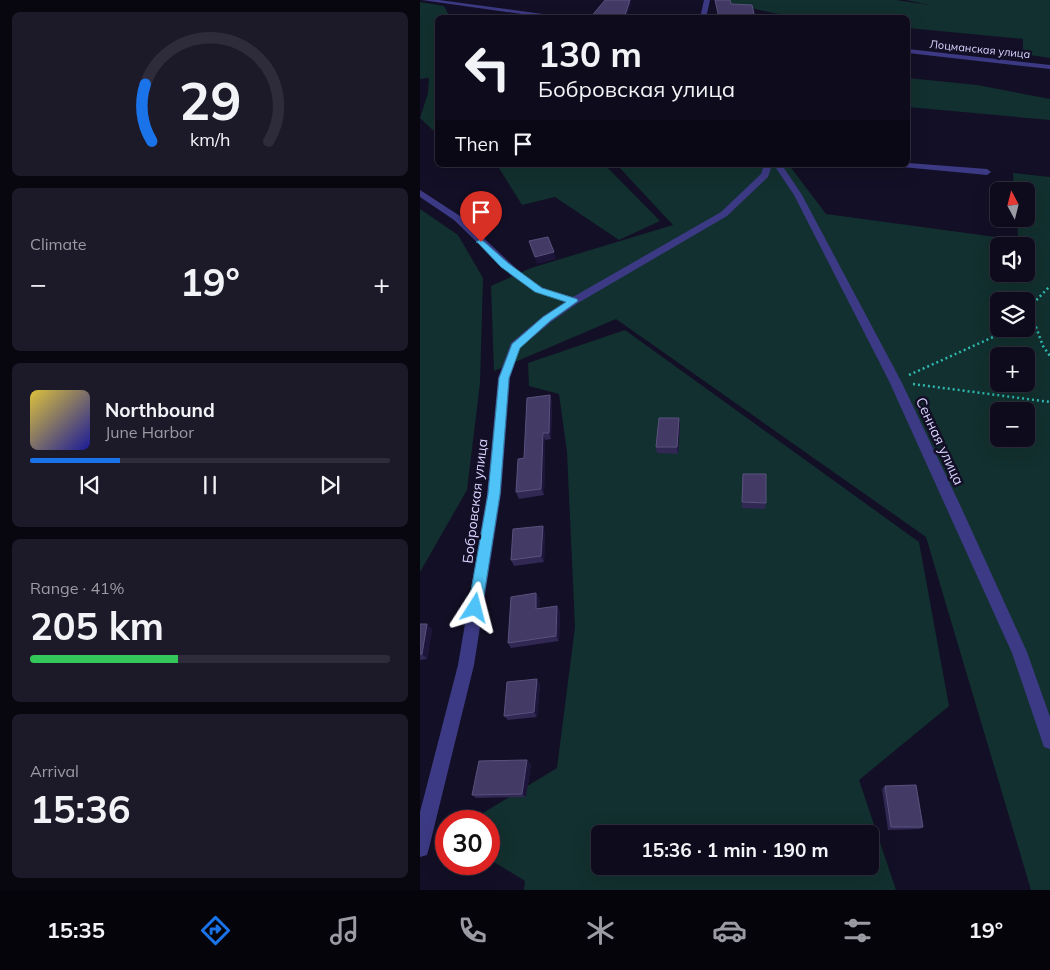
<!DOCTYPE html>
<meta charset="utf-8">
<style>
:root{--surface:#0e0b1c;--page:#1c1929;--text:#f1f3f6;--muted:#9b9ba3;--line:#2e2b3b;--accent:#1a73e8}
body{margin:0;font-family:Mulish,sans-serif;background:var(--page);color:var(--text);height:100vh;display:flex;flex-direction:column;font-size:19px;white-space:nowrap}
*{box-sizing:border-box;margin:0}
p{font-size:16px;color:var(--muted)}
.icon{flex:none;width:28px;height:28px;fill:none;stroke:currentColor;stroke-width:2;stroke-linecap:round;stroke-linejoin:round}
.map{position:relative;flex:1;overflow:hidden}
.details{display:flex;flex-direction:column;gap:12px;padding:12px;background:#08060f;width:420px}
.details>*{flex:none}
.banner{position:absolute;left:15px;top:15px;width:475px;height:152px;border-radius:8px;box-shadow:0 5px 20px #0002,0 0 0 1px var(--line);background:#0e0b1c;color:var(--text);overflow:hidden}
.needle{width:32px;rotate:353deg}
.controls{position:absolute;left:570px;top:182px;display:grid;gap:10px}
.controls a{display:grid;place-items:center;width:45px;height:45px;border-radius:8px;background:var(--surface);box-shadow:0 5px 20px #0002,0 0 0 1px var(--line);font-size:25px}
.speed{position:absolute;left:15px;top:810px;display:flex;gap:10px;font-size:25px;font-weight:700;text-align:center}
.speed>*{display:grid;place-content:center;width:65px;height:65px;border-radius:50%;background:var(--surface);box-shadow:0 5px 20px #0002,0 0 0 1px var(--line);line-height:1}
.speed .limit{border:8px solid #d22;background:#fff;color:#111}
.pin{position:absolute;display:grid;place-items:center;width:42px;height:42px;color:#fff;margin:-51px -21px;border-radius:50% 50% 50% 0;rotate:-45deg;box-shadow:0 0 5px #0007}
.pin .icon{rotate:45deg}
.me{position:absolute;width:55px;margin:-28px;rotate:9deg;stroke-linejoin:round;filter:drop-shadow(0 0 4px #0008)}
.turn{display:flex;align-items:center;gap:18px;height:105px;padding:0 20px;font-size:22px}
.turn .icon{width:65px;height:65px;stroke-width:2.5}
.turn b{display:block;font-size:35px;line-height:42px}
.then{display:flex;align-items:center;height:48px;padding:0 20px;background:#0003;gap:10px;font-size:19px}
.big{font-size:38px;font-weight:700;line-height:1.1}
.details .widget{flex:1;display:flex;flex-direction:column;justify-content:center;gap:8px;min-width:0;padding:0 18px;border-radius:8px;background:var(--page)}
.details .dial{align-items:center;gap:0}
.dial svg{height:130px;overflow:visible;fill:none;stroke:var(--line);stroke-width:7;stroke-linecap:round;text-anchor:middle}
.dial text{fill:var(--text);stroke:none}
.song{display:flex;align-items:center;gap:15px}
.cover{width:60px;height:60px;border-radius:8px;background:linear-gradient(135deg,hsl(50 70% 55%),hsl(240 70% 35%))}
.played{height:5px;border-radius:2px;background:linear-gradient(90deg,var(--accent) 25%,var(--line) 25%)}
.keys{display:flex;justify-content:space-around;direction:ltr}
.heat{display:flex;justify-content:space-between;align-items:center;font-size:28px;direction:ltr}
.charge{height:8px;border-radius:4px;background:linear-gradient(90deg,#34c759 41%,var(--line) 0)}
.trip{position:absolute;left:171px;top:825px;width:288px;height:50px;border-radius:8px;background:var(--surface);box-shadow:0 5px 20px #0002,0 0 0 1px var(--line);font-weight:700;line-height:50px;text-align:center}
.dock{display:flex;height:80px;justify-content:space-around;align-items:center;background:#06040b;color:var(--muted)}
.dock .icon{width:35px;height:35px}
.dock .selected{color:var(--accent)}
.dock b{font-size:22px;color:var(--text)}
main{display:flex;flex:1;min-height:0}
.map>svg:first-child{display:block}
.green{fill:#12302f;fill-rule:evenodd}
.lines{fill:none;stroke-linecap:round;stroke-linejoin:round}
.path{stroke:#2fb8b0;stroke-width:2.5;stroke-dasharray:2 3;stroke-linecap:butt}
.minor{fill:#3d3a85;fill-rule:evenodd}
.tertiary{fill:#3d3a85;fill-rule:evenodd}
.wall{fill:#312854}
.shaded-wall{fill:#1d163a}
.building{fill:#433a66;stroke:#5a527e}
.route{fill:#4fc3f7;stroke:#337fa1}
.labels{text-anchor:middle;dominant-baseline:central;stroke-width:5;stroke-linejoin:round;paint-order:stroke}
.far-street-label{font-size:11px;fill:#d9d4ff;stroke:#130f26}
.street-label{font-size:14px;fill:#d9d4ff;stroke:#130f26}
</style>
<main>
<section class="details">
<div class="widget dial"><svg viewBox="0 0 100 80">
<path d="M14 69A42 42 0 1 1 86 69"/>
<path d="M14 69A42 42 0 0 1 10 34" stroke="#1a73e8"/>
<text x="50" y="56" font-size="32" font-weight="700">29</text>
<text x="50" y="72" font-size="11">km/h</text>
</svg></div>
<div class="widget"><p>Climate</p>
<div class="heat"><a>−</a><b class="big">19°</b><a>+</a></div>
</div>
<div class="widget">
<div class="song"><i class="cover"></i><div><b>Northbound</b><p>June Harbor</p></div></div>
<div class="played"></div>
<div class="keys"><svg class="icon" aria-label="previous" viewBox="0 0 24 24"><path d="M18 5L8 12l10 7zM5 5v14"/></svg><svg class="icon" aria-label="pause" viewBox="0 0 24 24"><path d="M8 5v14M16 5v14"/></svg><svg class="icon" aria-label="next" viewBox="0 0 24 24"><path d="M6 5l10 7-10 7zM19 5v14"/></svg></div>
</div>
<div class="widget"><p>Range · 41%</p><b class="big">205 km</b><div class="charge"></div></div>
<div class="widget"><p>Arrival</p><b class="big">15:36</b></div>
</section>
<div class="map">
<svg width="630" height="890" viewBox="0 0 630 890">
<rect width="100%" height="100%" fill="#130f26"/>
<g class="green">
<path d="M299,0H476L509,5L486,0H630V58L603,54V39L488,28V18C453,17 418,20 384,17C355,16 329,5 300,4Z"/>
<path d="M0,2L24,6L30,17L18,18L17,134L0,118L8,93L9,78L0,79Z"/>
<path d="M488,78L557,85L630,99V120L488,107Z"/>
<path d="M77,165H185L240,221L199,240L135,197L102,205Z"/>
<path d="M197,165H369L406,214L598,240L597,219H606V191H594L593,173L630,177V890H611L506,537L196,319L74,371L71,286L111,268L253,225ZM579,246H606V274H579ZM579,301H606V329H579ZM579,356H606V384H579ZM579,411H606V439H579Z"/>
<path d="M0,209L38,235L63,278L60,383L47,490L0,572Z"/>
<path d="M205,330L499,542L529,706L439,780L476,890H104L105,881L69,859V821H53V819L137,768L155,627L147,452L139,394L109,386L108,363ZM180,834H450V866H180Z"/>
</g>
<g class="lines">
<g class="path">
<path d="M609,308L623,346L630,356"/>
<path d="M606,311L630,286"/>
<path d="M489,375L591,329"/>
<path d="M493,384L630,402"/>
</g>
<g class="minor">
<path d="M2,0H19L152,18H130Z"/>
<path d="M488,163L567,169L571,172L567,175L482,167L478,165H488Z"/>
<path d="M344,165H352L348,177L307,216L158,303L131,322L100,348L90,378L81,494L54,665L9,848L7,855L0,857V812L38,665L67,494L78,378L91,343L123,316L145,302L115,292L92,276L34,220L0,197V190L40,216L100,272L123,288L153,297L301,212L341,174Z"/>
<path d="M354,165H362L382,195L481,381L541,507L607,652L630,717V749L624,747L592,653L469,381L374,195Z"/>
</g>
<g class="tertiary">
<path d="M284,0H290L286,18H280Z"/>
<path d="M488,49L630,65V69L488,53Z"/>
</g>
</g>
<g class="wall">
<path d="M130,395L132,402L131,439L125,440L124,495L99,499L96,492L104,458Z"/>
<path d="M260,425L258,454L237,453L236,447Z"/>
<path d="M323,474L346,503L345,509L322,508Z"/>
<path d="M125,532L124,562L94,566L91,560Z"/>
<path d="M120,599L119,608L140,611L139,641L91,648L88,643Z"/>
<path d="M0,624L12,629L7,659L0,660Z"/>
<path d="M120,684L117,717L88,720L84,716Z"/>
<path d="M111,764L106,797L56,798L52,795Z"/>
<path d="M465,786L503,827L500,829L468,830L462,789Z"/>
</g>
<g class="shaded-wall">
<path d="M210,0L211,4L206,18H204Z"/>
<path d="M134,252L136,259L117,264L115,257Z"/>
<path d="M130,395L132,402L131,439L129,433Z"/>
<path d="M259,418L260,425L258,454L257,447Z"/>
<path d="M123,433L125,440L124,495L121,489Z"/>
<path d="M123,526L125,532L124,562L121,556Z"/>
<path d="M116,593L120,599L119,614L116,609Z"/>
<path d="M137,606L140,611L139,641L136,636Z"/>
<path d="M7,624L12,629L7,659L2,654Z"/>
<path d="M117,679L120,684L117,717L114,712Z"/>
<path d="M107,760L111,764L106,797L102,794Z"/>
</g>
<g class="building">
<path d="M185,0H210L204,18H170Z"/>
<path d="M295,0H310L311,4L332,5L335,18H299Z"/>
<path d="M128,237L134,252L115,257L109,241Z"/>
<path d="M130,395L129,433H123L121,489L96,492L98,459L104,458L107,398Z"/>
<path d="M239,418H259L257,447H236Z"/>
<path d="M323,474H346V503L322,502Z"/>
<path d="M123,526L121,556L91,560L93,529Z"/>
<path d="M116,593V609L137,606L136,636L88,643L91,597Z"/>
<path d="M0,624H7L2,654H0Z"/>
<path d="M117,679L114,712L84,716L87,682Z"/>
<path d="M107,760L102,794L52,795L59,761Z"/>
<path d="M496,785L503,827H471L465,786Z"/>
</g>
<path class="route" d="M61,239L88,263L122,288L157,299L158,301L130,321L100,348L89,378L80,494L62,608L60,613L55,615L50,613L48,608L68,494L79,378L92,344L123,317L146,302L115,292L81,267L58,243L56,242Z"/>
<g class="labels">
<g class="far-street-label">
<text transform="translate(560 49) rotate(6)">Лоцманская улица</text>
</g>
<g class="street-label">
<text transform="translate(520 441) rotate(65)">Сенная улица</text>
<text transform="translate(55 501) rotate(-83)">Бобровская улица</text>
</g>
</g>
</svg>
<div class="controls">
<a><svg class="needle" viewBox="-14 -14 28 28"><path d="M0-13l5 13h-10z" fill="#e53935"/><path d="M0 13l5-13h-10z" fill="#9b9ba3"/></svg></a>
<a><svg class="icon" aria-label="sound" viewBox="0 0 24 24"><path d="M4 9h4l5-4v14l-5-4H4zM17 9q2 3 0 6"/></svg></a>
<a><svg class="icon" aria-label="layers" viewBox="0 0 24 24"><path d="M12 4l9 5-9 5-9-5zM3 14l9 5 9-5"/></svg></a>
<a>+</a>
<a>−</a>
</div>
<div class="speed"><div class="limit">30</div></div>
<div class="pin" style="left:61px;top:242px;background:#d93025"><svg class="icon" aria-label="arrive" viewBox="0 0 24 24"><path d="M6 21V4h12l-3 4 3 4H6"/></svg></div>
<svg class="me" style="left:55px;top:608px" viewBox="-20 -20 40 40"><path d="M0-17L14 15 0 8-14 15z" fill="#4fc3f7" stroke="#fff" stroke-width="4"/></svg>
<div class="trip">15:36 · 1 min · 190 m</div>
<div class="banner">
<div class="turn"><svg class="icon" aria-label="left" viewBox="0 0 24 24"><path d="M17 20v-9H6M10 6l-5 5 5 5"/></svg><div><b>130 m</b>Бобровская улица</div></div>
<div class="then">Then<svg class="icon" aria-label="arrive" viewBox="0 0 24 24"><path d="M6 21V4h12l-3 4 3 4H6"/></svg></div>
</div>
</div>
</main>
<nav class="dock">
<b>15:35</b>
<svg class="icon selected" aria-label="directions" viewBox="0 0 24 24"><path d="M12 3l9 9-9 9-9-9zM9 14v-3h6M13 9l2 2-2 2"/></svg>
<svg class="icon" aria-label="music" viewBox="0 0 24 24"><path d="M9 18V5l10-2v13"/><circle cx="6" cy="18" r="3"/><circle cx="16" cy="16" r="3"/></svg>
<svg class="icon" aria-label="phone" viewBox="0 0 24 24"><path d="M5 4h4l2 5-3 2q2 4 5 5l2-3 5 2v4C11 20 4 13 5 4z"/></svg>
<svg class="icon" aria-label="climate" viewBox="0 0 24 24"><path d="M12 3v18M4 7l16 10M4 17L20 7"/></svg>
<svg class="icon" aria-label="car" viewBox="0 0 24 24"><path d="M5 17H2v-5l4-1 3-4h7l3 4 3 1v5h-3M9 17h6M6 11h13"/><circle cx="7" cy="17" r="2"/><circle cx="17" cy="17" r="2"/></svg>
<svg class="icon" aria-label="filters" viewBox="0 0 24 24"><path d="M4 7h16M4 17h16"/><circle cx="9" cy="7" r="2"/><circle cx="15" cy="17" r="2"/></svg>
<b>19°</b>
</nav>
